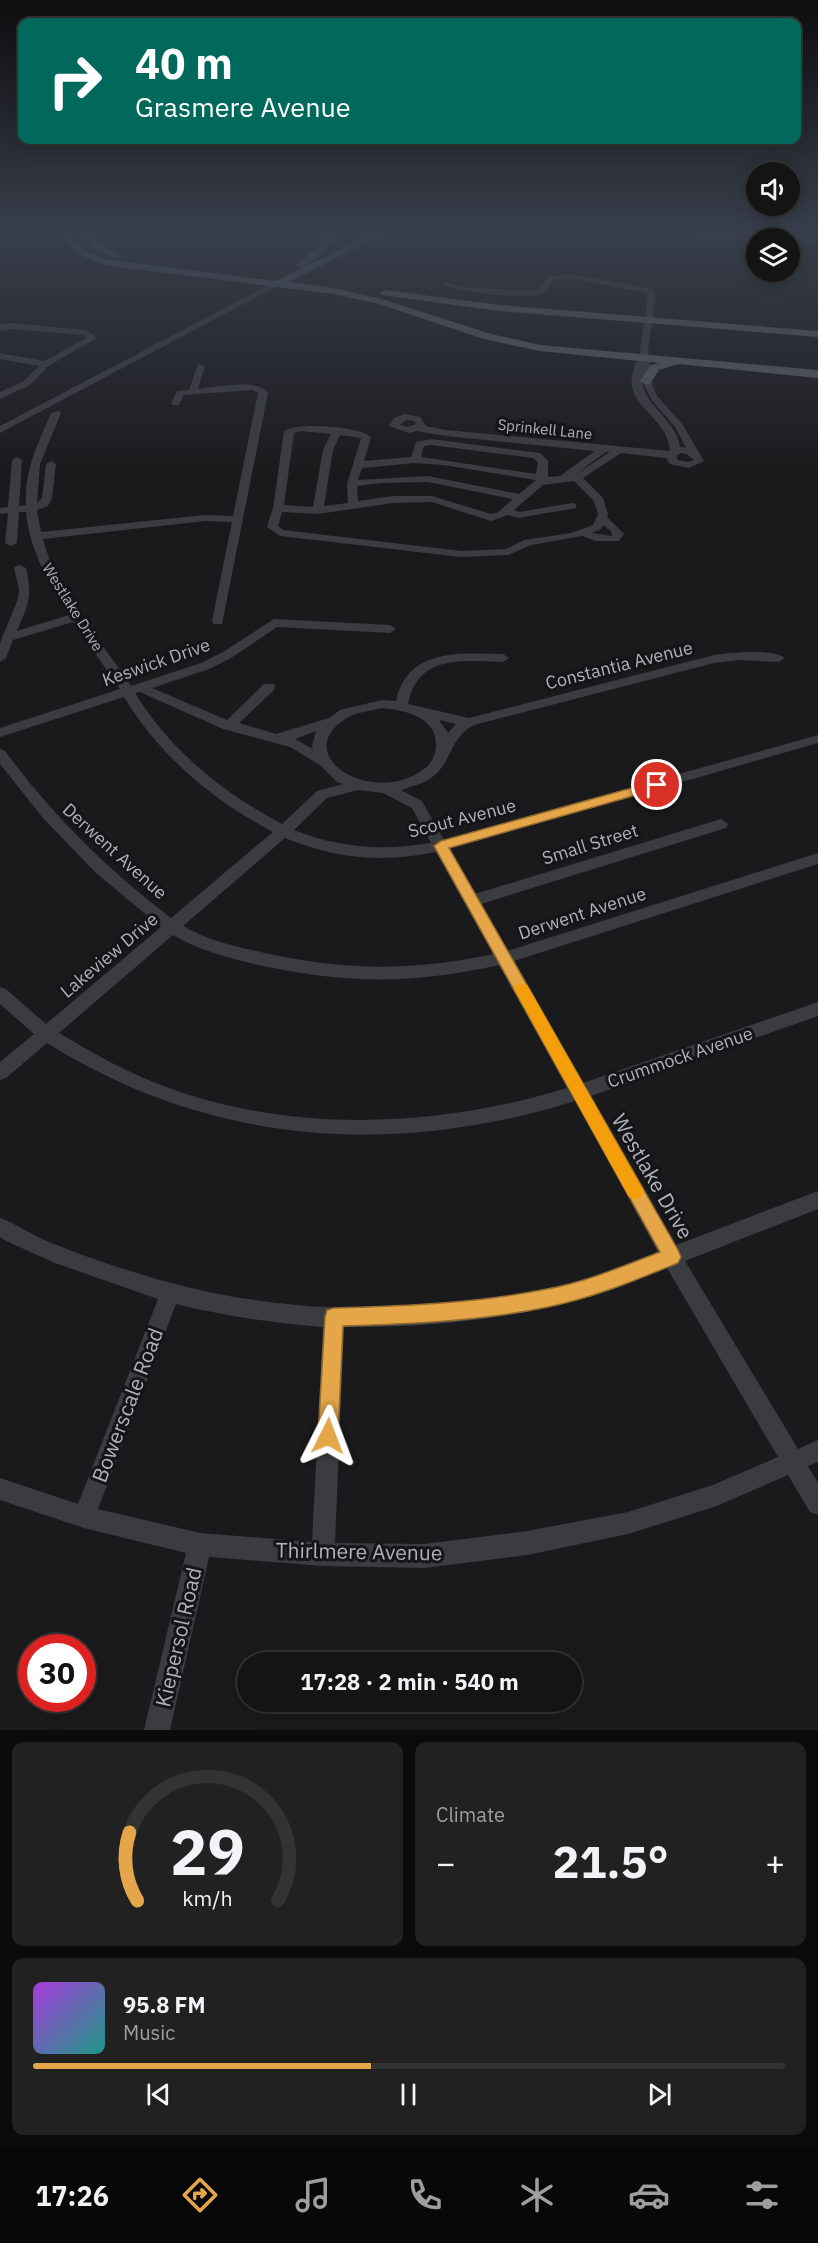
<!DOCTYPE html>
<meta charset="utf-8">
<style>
:root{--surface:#141415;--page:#212122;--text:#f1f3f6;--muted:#9d9ea0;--line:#333334;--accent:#e4a649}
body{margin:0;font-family:"IBM Plex Sans",sans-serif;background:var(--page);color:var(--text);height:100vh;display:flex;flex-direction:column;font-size:22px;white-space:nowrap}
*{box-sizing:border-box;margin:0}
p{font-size:20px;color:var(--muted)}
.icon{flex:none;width:33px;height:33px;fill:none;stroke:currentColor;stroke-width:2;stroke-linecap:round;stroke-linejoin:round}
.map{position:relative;height:1730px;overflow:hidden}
.drawer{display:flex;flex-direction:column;gap:12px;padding:12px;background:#0b0b0c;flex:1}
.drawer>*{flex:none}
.banner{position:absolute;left:18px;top:18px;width:783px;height:126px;border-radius:12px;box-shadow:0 3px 15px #0003,0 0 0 2px var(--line);background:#00695c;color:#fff;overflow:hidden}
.buttons{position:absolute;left:746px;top:162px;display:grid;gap:12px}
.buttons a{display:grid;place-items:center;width:54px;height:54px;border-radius:50%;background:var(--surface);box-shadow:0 3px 15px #0003,0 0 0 2px var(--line);font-size:30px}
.speed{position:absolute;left:18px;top:1634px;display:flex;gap:12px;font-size:30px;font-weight:700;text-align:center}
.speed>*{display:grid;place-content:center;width:78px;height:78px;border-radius:50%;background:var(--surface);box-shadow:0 3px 15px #0003,0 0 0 2px var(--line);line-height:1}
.speed .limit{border:9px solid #d22;background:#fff;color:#111}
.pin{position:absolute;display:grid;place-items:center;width:51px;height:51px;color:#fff;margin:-26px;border:3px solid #fff;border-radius:50%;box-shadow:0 2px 6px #0007}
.me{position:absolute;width:66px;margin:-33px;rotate:3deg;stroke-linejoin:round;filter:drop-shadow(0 0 4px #0008)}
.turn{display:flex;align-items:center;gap:21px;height:126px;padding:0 18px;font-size:27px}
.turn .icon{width:78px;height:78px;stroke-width:2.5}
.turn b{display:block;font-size:42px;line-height:51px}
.big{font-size:45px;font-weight:700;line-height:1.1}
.drawer .card{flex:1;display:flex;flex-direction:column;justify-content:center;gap:9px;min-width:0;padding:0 21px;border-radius:12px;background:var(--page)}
.drawer .dial{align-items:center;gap:0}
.dial svg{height:156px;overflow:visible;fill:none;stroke:var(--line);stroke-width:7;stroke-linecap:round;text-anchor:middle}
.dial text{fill:var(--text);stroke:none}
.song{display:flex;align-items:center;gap:18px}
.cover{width:72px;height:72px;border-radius:9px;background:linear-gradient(135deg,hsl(280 70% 55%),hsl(170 70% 35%))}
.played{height:6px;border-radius:3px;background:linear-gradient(90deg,var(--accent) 45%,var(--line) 45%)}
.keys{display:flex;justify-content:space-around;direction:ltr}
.heat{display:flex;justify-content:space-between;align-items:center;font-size:33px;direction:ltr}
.drawer .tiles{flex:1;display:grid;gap:12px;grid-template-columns:1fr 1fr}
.card:last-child{grid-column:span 2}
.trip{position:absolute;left:237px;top:1652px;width:345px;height:60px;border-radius:30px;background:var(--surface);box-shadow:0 3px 15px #0003,0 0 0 2px var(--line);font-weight:700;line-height:60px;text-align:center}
.tab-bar{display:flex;height:96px;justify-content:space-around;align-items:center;background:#080808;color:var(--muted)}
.tab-bar .icon{width:42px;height:42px}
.tab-bar .active{color:var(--accent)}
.tab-bar b{font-size:27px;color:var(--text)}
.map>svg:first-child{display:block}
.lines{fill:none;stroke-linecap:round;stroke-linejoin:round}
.minor{fill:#3b3c40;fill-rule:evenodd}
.major{fill:#575a5f;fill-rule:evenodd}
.route{fill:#e4a649;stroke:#946c2f;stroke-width:1.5}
.slow{fill:#f59e0b}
.labels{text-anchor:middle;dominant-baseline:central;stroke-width:6;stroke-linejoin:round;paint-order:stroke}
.far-street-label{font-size:15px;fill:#adb2ba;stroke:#151517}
.street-label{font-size:18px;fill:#adb2ba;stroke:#151517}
.near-street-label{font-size:21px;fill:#adb2ba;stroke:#151517}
</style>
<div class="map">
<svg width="818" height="1730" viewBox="0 0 818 1730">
<rect width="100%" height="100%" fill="#1a1a1c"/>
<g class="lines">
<g class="minor">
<path d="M635,232H673L759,238H756V241L639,234Z"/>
<path d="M789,239L818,241V245L789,243Z"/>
<path d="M575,275L652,289L656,296L648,350L653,387L657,396L683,425L704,461L689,468L670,464L666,458L621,453L583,478L603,498L608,514L607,517L624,534L619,541H596L582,536L531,545L508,555L461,557L280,536L267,527L273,508L284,431C297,422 359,426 371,437L364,461L411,457L416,442L431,439L540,453L548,461V477L560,476L595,451L446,436L416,431L409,433L389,426L394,418L405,414L420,417L426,426L446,430L670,451C667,420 638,412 632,387C630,380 634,370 635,363L641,361L640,350L648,296L646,293L575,279L553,280C550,285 546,292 541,294C525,299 456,293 443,284L447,282L461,287L532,291L538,289L548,276ZM642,374C645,398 660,408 674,426C679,433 682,441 686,448L680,447C676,417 638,404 642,374ZM406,420L414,421L416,424L408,427L400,425ZM301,431L331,434L323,450L313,507L284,505L294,433ZM340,435L361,438L347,484L348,503L324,506L333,450ZM431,445L533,458L538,462L536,474L421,457L424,446ZM606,452H610L576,474ZM681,453L687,454L694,460L688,462L678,460L676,456ZM415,463L443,465L536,480L519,494L428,476L358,480L362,468ZM574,481L594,501L598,514L593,525L571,533L524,540L506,549L461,551L283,530L278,526L282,512L318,514L393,503L432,502L491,521L508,515L518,518L576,508V504L572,503L519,512L514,510L543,485ZM428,482L513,499L497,513L491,514L432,496H393L358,501L357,486L381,483ZM603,525L611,531L612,536L592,533L601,529Z"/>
<path d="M276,281L283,283L0,433V426Z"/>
<path d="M12,323L86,330L97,338L48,366L30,385L0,399V392L24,381L39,366L0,359V353L44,361L87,338L84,335L12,329L0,331V325Z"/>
<path d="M198,364L205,366L198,389C215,387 257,378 268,393L222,624H214L212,621L232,522L205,521L43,539C57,594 100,638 131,686L201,663L223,652L274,619L390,625L396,629L390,633L277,627L231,658L209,669L152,688L227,720L264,684H274L275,687L274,690L239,723L276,734L329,718L340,710L382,700L396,701C407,648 460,653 503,654L509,658L503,662C462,661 418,654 408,704L469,718L714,655C730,653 774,648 785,658L779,662L740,660L714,663L474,725C449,739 453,758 436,774C427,783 413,786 401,790L422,801L444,840L818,735V743L449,849L475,894L721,819L728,824L726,828L481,904L507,951L818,853V864L514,961L583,1083L818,1002V1016L591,1096L676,1245L818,1191V1209L685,1261L798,1449L818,1440V1462L808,1466L818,1483V1515L810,1512L788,1475L714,1507L628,1534L527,1555L424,1568L323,1566L209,1557L170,1730H144L186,1553L84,1528L0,1500V1478L78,1504L158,1299L55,1263L6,1241L0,1237V1218C17,1224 32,1235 49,1242C85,1257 123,1269 160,1280C300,1320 460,1317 599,1275C619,1268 639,1259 658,1252L575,1101C393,1158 210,1145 47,1043L6,1078L0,1080V1062L34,1034L0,1004V987L6,989L46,1024L161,927L96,873L43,818L0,764V749L5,751C52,815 108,870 171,918L273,832C212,800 160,756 124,697L0,737V728L120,689L73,622L13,640L6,658L0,662V643L18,599L19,589L14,568L16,566L20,565L26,568C33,598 28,604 17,631L69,615C49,584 29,549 26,512H19L17,543L11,546L5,543L8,513L0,514V508L8,507L12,460L17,457L22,460L19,506L26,505C24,471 38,443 51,413L59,411L61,413L40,464L37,503L42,498L46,464L51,461L56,464L52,498L48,506L37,510L41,532L205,515L233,516L258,393L252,390L184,395L179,405H173L171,403L177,391L189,390ZM140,692L223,729L290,747L320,765L337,782L343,784L317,791L282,824C223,793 170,750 135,693ZM382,708C404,710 437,717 436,745C436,755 432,763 424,769C373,808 287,755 347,718C356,712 371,711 382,708ZM439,720L456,724L448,733ZM316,731L312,746L313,749L295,739ZM358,790L383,793L412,808L431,843C382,851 340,848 294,830L327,798ZM285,838C336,859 383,863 436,852L493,954C414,971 345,971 265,953C237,947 209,941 183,926ZM173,935C200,951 232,959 263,966C349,984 414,984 499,965L567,1088C440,1127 296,1134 169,1088C130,1074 94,1054 59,1033ZM667,1268L778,1457L713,1485L628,1512L527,1531L424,1544L335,1543L344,1327C429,1328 517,1319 599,1294C622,1287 644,1276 667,1268ZM176,1304C225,1316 273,1323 323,1327L312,1542L200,1533L98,1509Z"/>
</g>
<g class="major">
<path d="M58,232H68L84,250L105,259L276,281L303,267L295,265L317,248L330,232H340L323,252L304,267L376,232H388L289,282L334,288L382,299L491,334L540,345L818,370V378L678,364L659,370L650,384L646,385L640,381L651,365L659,363L540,351L484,339L379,304L334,294L103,265L78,254Z"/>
<path d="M81,232H91L100,244L123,257L114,259L94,248Z"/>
<path d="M385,290L500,305L818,331V337L500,311L381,295L380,293Z"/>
</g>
</g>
<linearGradient id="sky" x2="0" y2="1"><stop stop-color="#0e0e0f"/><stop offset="0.49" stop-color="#383e4b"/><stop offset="1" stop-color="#383e4b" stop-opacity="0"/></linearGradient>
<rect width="818" height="474" fill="url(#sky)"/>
<path class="route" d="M657,781L663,785L661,788L449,848L678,1250L681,1257L678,1263C636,1280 593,1298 548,1307C481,1321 412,1324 343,1326L338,1436L335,1443L328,1446L321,1443L318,1436L325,1317L327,1310L334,1308C406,1306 477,1303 547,1289C586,1282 623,1266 660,1252L434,846L441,841Z"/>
<path class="slow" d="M522,983L527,985L641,1186L644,1191L641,1197L635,1199L629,1197L514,989L516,985Z"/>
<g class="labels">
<g class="far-street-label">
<text transform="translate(545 429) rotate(6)">Sprinkell Lane</text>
<text transform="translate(73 607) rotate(58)">Westlake Drive</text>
</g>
<g class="street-label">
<text transform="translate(156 662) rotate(-19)">Keswick Drive</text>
<text transform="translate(619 665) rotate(-14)">Constantia Avenue</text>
<text transform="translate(462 818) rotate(-14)">Scout Avenue</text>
<text transform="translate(590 844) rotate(-17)">Small Street</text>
<text transform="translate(115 851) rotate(42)">Derwent Avenue</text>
<text transform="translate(582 913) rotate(-18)">Derwent Avenue</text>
<text transform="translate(109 955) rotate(-40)">Lakeview Drive</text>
<text transform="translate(680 1057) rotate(-19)">Crummock Avenue</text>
</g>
<g class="near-street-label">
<text transform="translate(653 1176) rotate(60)">Westlake Drive</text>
<text transform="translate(127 1405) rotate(-69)">Bowerscale Road</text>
<text transform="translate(359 1551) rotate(1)">Thirlmere Avenue</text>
<text transform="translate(178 1637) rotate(-77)">Kiepersol Road</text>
</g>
</g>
</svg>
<div class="buttons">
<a><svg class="icon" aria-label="sound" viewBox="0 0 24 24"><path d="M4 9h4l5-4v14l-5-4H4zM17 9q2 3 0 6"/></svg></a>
<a><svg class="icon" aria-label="layers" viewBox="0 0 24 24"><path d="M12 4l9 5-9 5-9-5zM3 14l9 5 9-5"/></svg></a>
</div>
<div class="speed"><div class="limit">30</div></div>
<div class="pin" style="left:657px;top:785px;background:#d93025"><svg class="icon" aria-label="arrive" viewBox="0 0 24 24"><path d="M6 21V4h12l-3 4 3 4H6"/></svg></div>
<svg class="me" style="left:328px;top:1436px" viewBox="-20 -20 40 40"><path d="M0-17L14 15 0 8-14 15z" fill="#e4a649" stroke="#fff" stroke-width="4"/></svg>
<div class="trip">17:28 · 2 min · 540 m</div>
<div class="banner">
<div class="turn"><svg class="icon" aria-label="right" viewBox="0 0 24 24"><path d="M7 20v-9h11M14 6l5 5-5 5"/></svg><div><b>40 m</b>Grasmere Avenue</div></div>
</div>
</div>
<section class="drawer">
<div class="tiles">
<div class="card dial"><svg viewBox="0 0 100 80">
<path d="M14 69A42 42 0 1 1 86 69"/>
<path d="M14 69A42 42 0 0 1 10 34" stroke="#e4a649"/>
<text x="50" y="56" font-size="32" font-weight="700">29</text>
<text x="50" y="72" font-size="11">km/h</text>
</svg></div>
<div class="card"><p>Climate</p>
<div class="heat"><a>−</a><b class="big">21.5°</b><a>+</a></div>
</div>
<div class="card">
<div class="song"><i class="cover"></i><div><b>95.8 FM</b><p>Music</p></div></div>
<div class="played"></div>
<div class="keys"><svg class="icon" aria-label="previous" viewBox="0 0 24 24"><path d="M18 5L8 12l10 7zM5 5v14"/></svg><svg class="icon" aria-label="pause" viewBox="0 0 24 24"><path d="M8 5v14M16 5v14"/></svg><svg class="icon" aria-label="next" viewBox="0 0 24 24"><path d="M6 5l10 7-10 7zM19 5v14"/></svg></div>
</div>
</div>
</section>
<nav class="tab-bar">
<b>17:26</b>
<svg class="icon active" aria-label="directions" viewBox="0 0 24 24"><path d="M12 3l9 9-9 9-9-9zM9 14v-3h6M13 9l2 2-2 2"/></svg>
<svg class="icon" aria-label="music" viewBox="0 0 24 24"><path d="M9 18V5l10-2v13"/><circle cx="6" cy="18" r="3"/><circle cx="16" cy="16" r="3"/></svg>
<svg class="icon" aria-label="phone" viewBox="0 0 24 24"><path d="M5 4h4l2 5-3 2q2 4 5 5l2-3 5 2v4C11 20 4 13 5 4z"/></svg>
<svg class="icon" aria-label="climate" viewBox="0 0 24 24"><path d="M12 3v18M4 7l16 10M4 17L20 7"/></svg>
<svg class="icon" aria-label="car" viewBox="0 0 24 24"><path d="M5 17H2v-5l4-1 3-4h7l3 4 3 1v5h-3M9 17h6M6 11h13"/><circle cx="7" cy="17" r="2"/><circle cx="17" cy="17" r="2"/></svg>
<svg class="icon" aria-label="filters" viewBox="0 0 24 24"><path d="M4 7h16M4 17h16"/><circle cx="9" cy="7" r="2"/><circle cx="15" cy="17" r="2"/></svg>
</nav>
